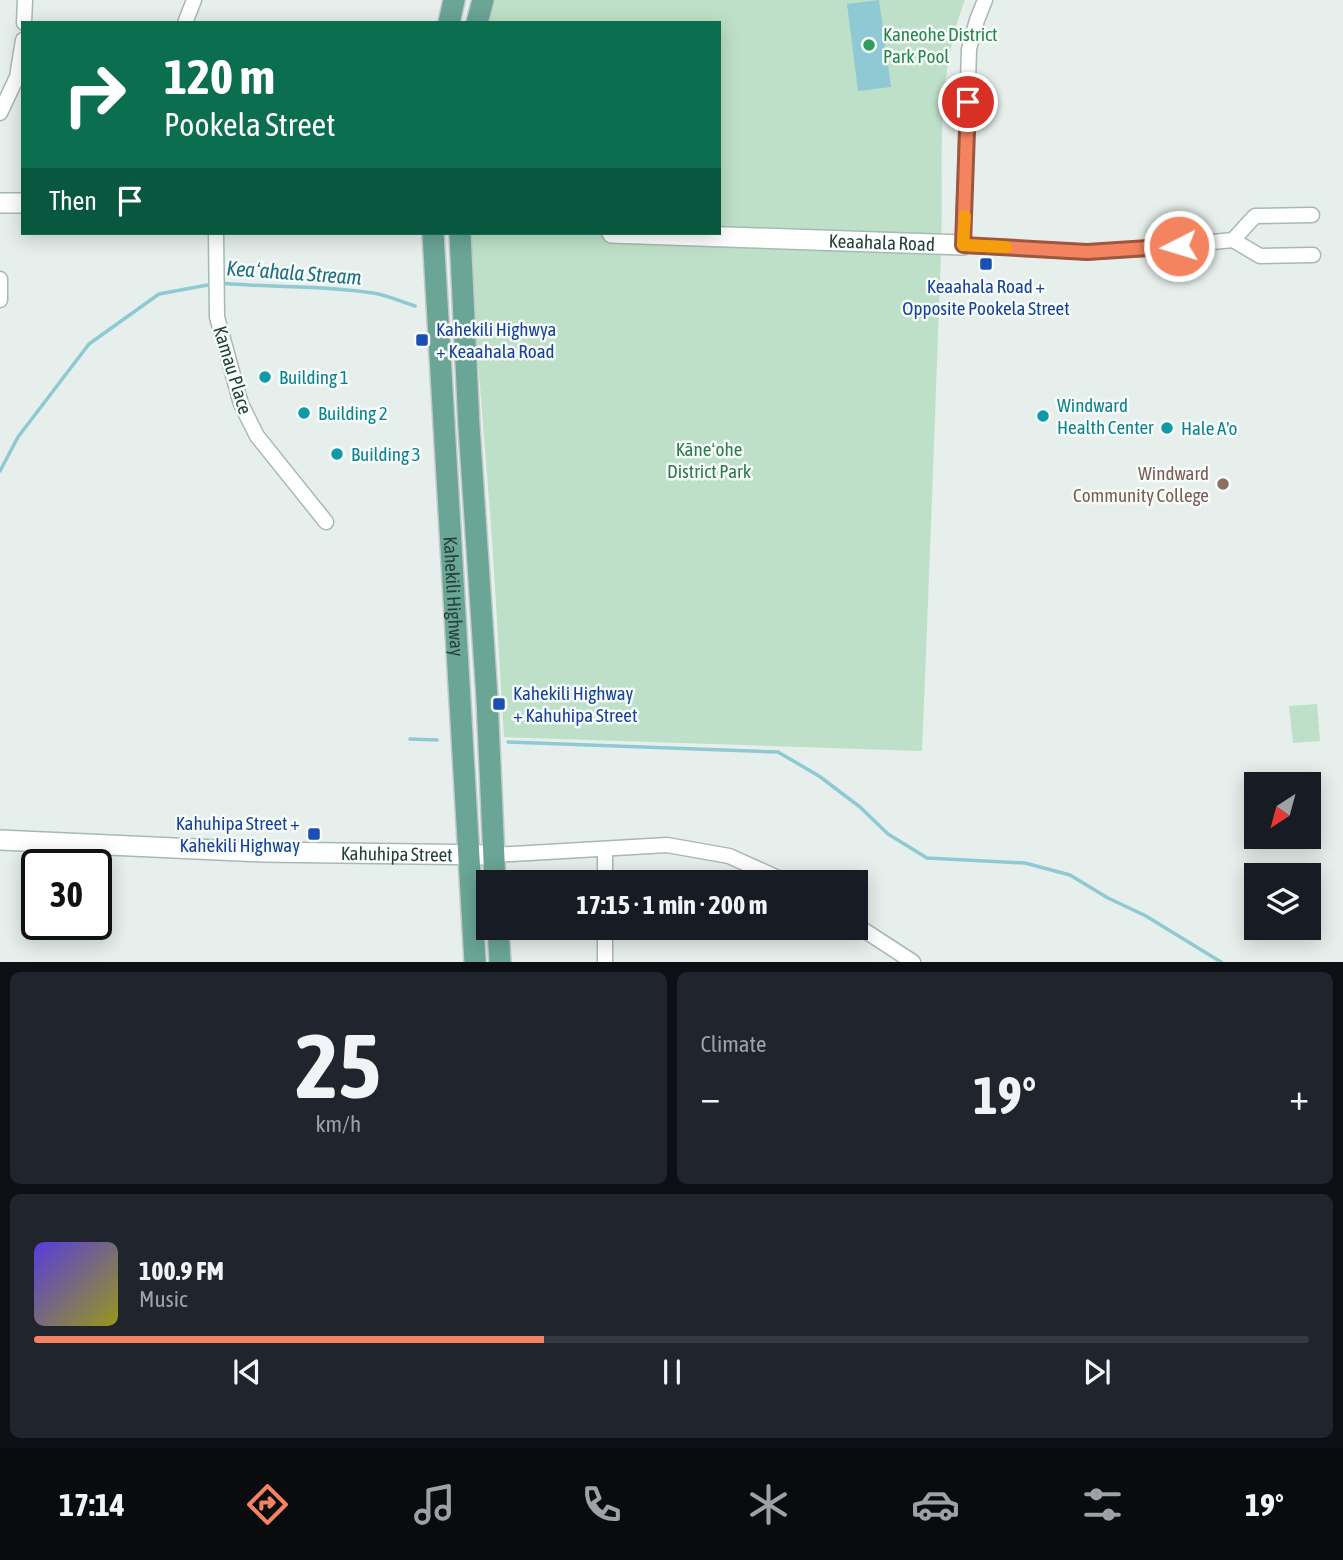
<!DOCTYPE html>
<meta charset="utf-8">
<style>
:root{--surface:#171b24;--page:#20242c;--text:#f1f3f6;--muted:#9ea1a6;--line:#363941;--accent:#f4845f}
body{margin:0;font-family:"Asap Condensed",sans-serif;background:var(--page);color:var(--text);height:100vh;display:flex;flex-direction:column;font-size:26px;white-space:nowrap}
*{box-sizing:border-box;margin:0}
p{font-size:23px;color:var(--muted)}
.icon{flex:none;width:38px;height:38px;fill:none;stroke:currentColor;stroke-width:2;stroke-linecap:round;stroke-linejoin:round}
.map{position:relative;height:962px;overflow:hidden}
.sheet{display:flex;flex-direction:column;gap:10px;padding:10px;background:#0d0f14;flex:1}
.sheet>*{flex:none}
.top-card{position:absolute;left:21px;top:21px;width:700px;height:214px;border-radius:0px;box-shadow:0 4px 18px #0003;background:#0b6e4f;color:#fff;overflow:hidden}
.needle{width:46px;rotate:216deg}
.fabs{position:absolute;left:1244px;top:772px;display:grid;gap:14px}
.fabs a{display:grid;place-items:center;width:77px;height:77px;border-radius:0px;background:var(--surface);box-shadow:0 4px 18px #0003;font-size:35px}
.speed{position:absolute;left:21px;top:849px;display:flex;gap:14px;font-size:35px;font-weight:700;text-align:center}
.speed>*{display:grid;place-content:center;width:91px;height:91px;border-radius:50%;background:var(--surface);box-shadow:0 4px 18px #0003;line-height:1}
.speed .limit{border:4px solid #111;border-radius:10px;background:#fff;color:#111}
.pin{position:absolute;display:grid;place-items:center;width:60px;height:60px;color:#fff;margin:-30px;border:4px solid #fff;border-radius:50%;box-shadow:0 2px 7px #0007}
.me{position:absolute;width:77px;margin:-38px;rotate:265deg;stroke-linejoin:round;filter:drop-shadow(0 0 5px #0008)}
.turn{display:flex;align-items:center;gap:24px;height:147px;padding:0 28px;font-size:32px}
.turn .icon{width:91px;height:91px;stroke-width:2.5}
.turn b{display:block;font-size:49px;line-height:60px}
.then{display:flex;align-items:center;height:66px;padding:0 28px;background:#0003;gap:14px;font-size:26px}
.big{font-size:52px;font-weight:700;line-height:1.1}
.sheet .widget{flex:1;display:flex;flex-direction:column;justify-content:center;gap:10px;min-width:0;padding:0 24px;border-radius:10px;background:var(--page)}
.sheet .dial{align-items:center;gap:0}
.dial b{font-size:91px;line-height:1}
.song{display:flex;align-items:center;gap:21px}
.cover{width:84px;height:84px;border-radius:10px;background:linear-gradient(135deg,hsl(250 70% 55%),hsl(60 70% 35%))}
.played{height:7px;border-radius:4px;background:linear-gradient(90deg,var(--accent) 40%,var(--line) 40%)}
.keys{display:flex;justify-content:space-around;direction:ltr}
.heat{display:flex;justify-content:space-between;align-items:center;font-size:38px;direction:ltr}
.sheet .tiles{flex:1;display:grid;gap:10px;grid-template-columns:1fr 1fr}
.widget:last-child{grid-column:span 2}
.trip{position:absolute;left:476px;top:870px;width:392px;height:70px;border-radius:0px;background:var(--surface);box-shadow:0 4px 18px #0003;font-weight:700;line-height:70px;text-align:center}
.dock{display:flex;height:112px;justify-content:space-around;align-items:center;background:#090b0e;color:var(--muted)}
.dock .icon{width:49px;height:49px}
.dock .active{color:var(--accent)}
.dock b{font-size:32px;color:var(--text)}
.map>svg:first-child{display:block}
.green{fill:#bfe0c8}
.water{fill:#8ec9d4}
.lines{fill:none;stroke-linecap:round;stroke-linejoin:round}
.stream{stroke:#8ec9d4;stroke-width:3.5}
.street-casing{stroke:#a8b8b2;stroke-width:17}
.secondary-casing{stroke:#a4bbb3;stroke-width:22}
.primary-casing{stroke:#c2cac8;stroke-width:24}
.street{stroke:#fff;stroke-width:14}
.secondary{stroke:#fff;stroke-width:19}
.primary{stroke:#6aa596;stroke-width:21}
.route-casing{stroke:#9f563e;stroke-width:18}
.route{stroke:#f4845f;stroke-width:12}
.slow{stroke:#f59e0b;stroke-width:12}
.leisure-dot{fill:#2e9e5b;stroke:#f7fbf9;stroke-width:2.5}
.transit-dot{fill:#1a4fb4;stroke:#f7fbf9;stroke-width:2.5}
.culture-dot{fill:#0f9aa8;stroke:#f7fbf9;stroke-width:2.5}
.education-dot{fill:#8d6e63;stroke:#f7fbf9;stroke-width:2.5}
.labels{text-anchor:middle;dominant-baseline:central;stroke-width:5;stroke-linejoin:round;paint-order:stroke}
.leisure-label{font-size:19px;fill:#27864d;stroke:#f7fbf9;text-anchor:start}
.street-label{font-size:19px;fill:#24423a;stroke:#f7fbf9}
.transit-label{font-size:19px;fill:#164399;stroke:#f7fbf9;text-anchor:start}
.culture-label{font-size:19px;fill:#0d838f;stroke:#f7fbf9;text-anchor:start}
.park-label{font-size:19px;fill:#2d7a4b;stroke:#f7fbf9}
.education-label{font-size:19px;fill:#785e54;stroke:#f7fbf9;text-anchor:end}
.water-label{font-size:21px;font-style:italic;fill:#1c6f80;stroke:#f7fbf9}
</style>
<div class="map">
<svg width="1343" height="962" viewBox="0 0 1343 962">
<rect width="100%" height="100%" fill="#e6efeb"/>
<g class="green">
<path d="M487,0H965C934,79 944,169 941,252C935,418 929,584 922,751L504,737L492,539L468,233H719V23H481Z"/>
<path d="M1317,704L1320,741L1293,743L1289,706Z"/>
</g>
<path class="water" d="M879,0L891,87L858,91L847,4Z"/>
<g class="lines">
<g class="stream">
<path d="M220,283C271,288 322,285 373,293C387,295 402,302 415,306"/>
<path d="M0,471L18,437L89,344L159,294L213,284"/>
<path d="M410,739L437,740"/>
<path d="M508,742L778,752L819,776L860,807L888,834L927,858L1025,863L1070,875L1108,898L1146,916L1221,962"/>
</g>
<defs>
<g id="street">
<path d="M985,0L977,20L969,49L963,245L1087,252L1152,248L1233,240L1260,256L1313,255"/>
<path d="M24,23L25,0"/>
<path d="M185,23L194,0"/>
<path d="M0,113L17,77L23,40"/>
<path d="M216,233L217,317L241,404L257,436L326,522"/>
<path d="M1233,240L1255,216L1312,215"/>
<path d="M0,279V300"/>
<path d="M605,849V882"/>
<path d="M494,855L667,845L729,856L787,882"/>
<path d="M856,925L913,962"/>
<path d="M605,928V962"/>
</g>
<g id="secondary">
<path d="M0,203H23"/>
<path id="s1" d="M612,233L963,245"/>
<path id="s2" d="M0,840L263,852L494,855"/>
</g>
<g id="primary">
<path d="M449,23L454,0"/>
<path d="M477,23L483,0"/>
<path id="s3" d="M433,233L475,962"/>
<path d="M460,233L469,427L487,698L495,882"/>
<path d="M498,928L500,962"/>
</g>
</defs>
<use href="#street" class="street-casing"/>
<use href="#secondary" class="secondary-casing"/>
<use href="#primary" class="primary-casing"/>
<use href="#street" class="street"/>
<use href="#secondary" class="secondary"/>
<use href="#primary" class="primary"/>
</g>
<g class="lines">
<defs>
<path id="route" d="M968,102L963,245L1087,252L1179,246"/>
</defs>
<use href="#route" class="route-casing"/>
<use href="#route" class="route"/>
<path class="slow" d="M965,216L963,245L1006,247"/>
</g>
<circle class="leisure-dot" cx="869" cy="45" r="7"/>
<g class="transit-dot">
<rect x="979" y="257" width="14" height="14" rx="3.5"/>
<rect x="415" y="333" width="14" height="14" rx="3.5"/>
<rect x="492" y="697" width="14" height="14" rx="3.5"/>
<rect x="307" y="827" width="14" height="14" rx="3.5"/>
</g>
<g class="culture-dot">
<circle cx="265" cy="377" r="7"/>
<circle cx="304" cy="413" r="7"/>
<circle cx="1043" cy="416" r="7"/>
<circle cx="1167" cy="428" r="7"/>
<circle cx="337" cy="454" r="7"/>
</g>
<circle class="education-dot" cx="1223" cy="484" r="7"/>
<g class="labels">
<g class="leisure-label">
<text x="883" y="34">Kaneohe District<tspan x="883" dy="22">Park Pool</tspan></text>
</g>
<g class="street-label">
<text stroke="none"><textPath href="#s1" startOffset="270">Keaahala Road</textPath></text>
<text transform="translate(233 370) rotate(73)">Kamau Place</text>
<text stroke="none"><textPath href="#s3" startOffset="364">Kahekili Highway</textPath></text>
<text stroke="none"><textPath href="#s2" startOffset="397">Kahuhipa Street</textPath></text>
</g>
<g class="transit-label">
<text x="986" y="286" text-anchor="middle">Keaahala Road +<tspan x="986" dy="22">Opposite Pookela Street</tspan></text>
<text x="436" y="329">Kahekili Highwya<tspan x="436" dy="22">+ Keaahala Road</tspan></text>
<text x="513" y="693">Kahekili Highway<tspan x="513" dy="22">+ Kahuhipa Street</tspan></text>
<text x="300" y="823" text-anchor="end">Kahuhipa Street +<tspan x="300" dy="22">Kahekili Highway</tspan></text>
</g>
<g class="culture-label">
<text x="279" y="377">Building 1</text>
<text x="1057" y="405">Windward<tspan x="1057" dy="22">Health Center</tspan></text>
<text x="318" y="413">Building 2</text>
<text x="1181" y="428">Hale A'o</text>
<text x="351" y="454">Building 3</text>
</g>
<g class="park-label">
<text x="709" y="449">Kāneʻohe<tspan x="709" dy="22">District Park</tspan></text>
</g>
<g class="education-label">
<text x="1209" y="473">Windward<tspan x="1209" dy="22">Community College</tspan></text>
</g>
<g class="water-label">
<text transform="translate(294 272) rotate(4)">Keaʻahala Stream</text>
</g>
</g>
</svg>
<div class="fabs">
<a><svg class="needle" viewBox="-14 -14 28 28"><path d="M0-13l5 13h-10z" fill="#e53935"/><path d="M0 13l5-13h-10z" fill="#9ea1a6"/></svg></a>
<a><svg class="icon" aria-label="layers" viewBox="0 0 24 24"><path d="M12 4l9 5-9 5-9-5zM3 14l9 5 9-5"/></svg></a>
</div>
<div class="speed"><div class="limit">30</div></div>
<div class="pin" style="left:968px;top:102px;background:#d93025"><svg class="icon" aria-label="arrive" viewBox="0 0 24 24"><path d="M6 21V4h12l-3 4 3 4H6"/></svg></div>
<svg class="me" style="left:1179px;top:246px" viewBox="-20 -20 40 40"><circle r="17" fill="#f4845f" stroke="#fff" stroke-width="3"/><path d="M0-11L8 9 0 5-8 9z" fill="#fff"/></svg>
<div class="trip">17:15 · 1 min · 200 m</div>
<div class="top-card">
<div class="turn"><svg class="icon" aria-label="right" viewBox="0 0 24 24"><path d="M7 20v-9h11M14 6l5 5-5 5"/></svg><div><b>120 m</b>Pookela Street</div></div>
<div class="then">Then<svg class="icon" aria-label="arrive" viewBox="0 0 24 24"><path d="M6 21V4h12l-3 4 3 4H6"/></svg></div>
</div>
</div>
<section class="sheet">
<div class="tiles">
<div class="widget dial"><b>25</b><p>km/h</p></div>
<div class="widget"><p>Climate</p>
<div class="heat"><a>−</a><b class="big">19°</b><a>+</a></div>
</div>
<div class="widget">
<div class="song"><i class="cover"></i><div><b>100.9 FM</b><p>Music</p></div></div>
<div class="played"></div>
<div class="keys"><svg class="icon" aria-label="previous" viewBox="0 0 24 24"><path d="M18 5L8 12l10 7zM5 5v14"/></svg><svg class="icon" aria-label="pause" viewBox="0 0 24 24"><path d="M8 5v14M16 5v14"/></svg><svg class="icon" aria-label="next" viewBox="0 0 24 24"><path d="M6 5l10 7-10 7zM19 5v14"/></svg></div>
</div>
</div>
</section>
<nav class="dock">
<b>17:14</b>
<svg class="icon active" aria-label="directions" viewBox="0 0 24 24"><path d="M12 3l9 9-9 9-9-9zM9 14v-3h6M13 9l2 2-2 2"/></svg>
<svg class="icon" aria-label="music" viewBox="0 0 24 24"><path d="M9 18V5l10-2v13"/><circle cx="6" cy="18" r="3"/><circle cx="16" cy="16" r="3"/></svg>
<svg class="icon" aria-label="phone" viewBox="0 0 24 24"><path d="M5 4h4l2 5-3 2q2 4 5 5l2-3 5 2v4C11 20 4 13 5 4z"/></svg>
<svg class="icon" aria-label="climate" viewBox="0 0 24 24"><path d="M12 3v18M4 7l16 10M4 17L20 7"/></svg>
<svg class="icon" aria-label="car" viewBox="0 0 24 24"><path d="M5 17H2v-5l4-1 3-4h7l3 4 3 1v5h-3M9 17h6M6 11h13"/><circle cx="7" cy="17" r="2"/><circle cx="17" cy="17" r="2"/></svg>
<svg class="icon" aria-label="filters" viewBox="0 0 24 24"><path d="M4 7h16M4 17h16"/><circle cx="9" cy="7" r="2"/><circle cx="15" cy="17" r="2"/></svg>
<b>19°</b>
</nav>
